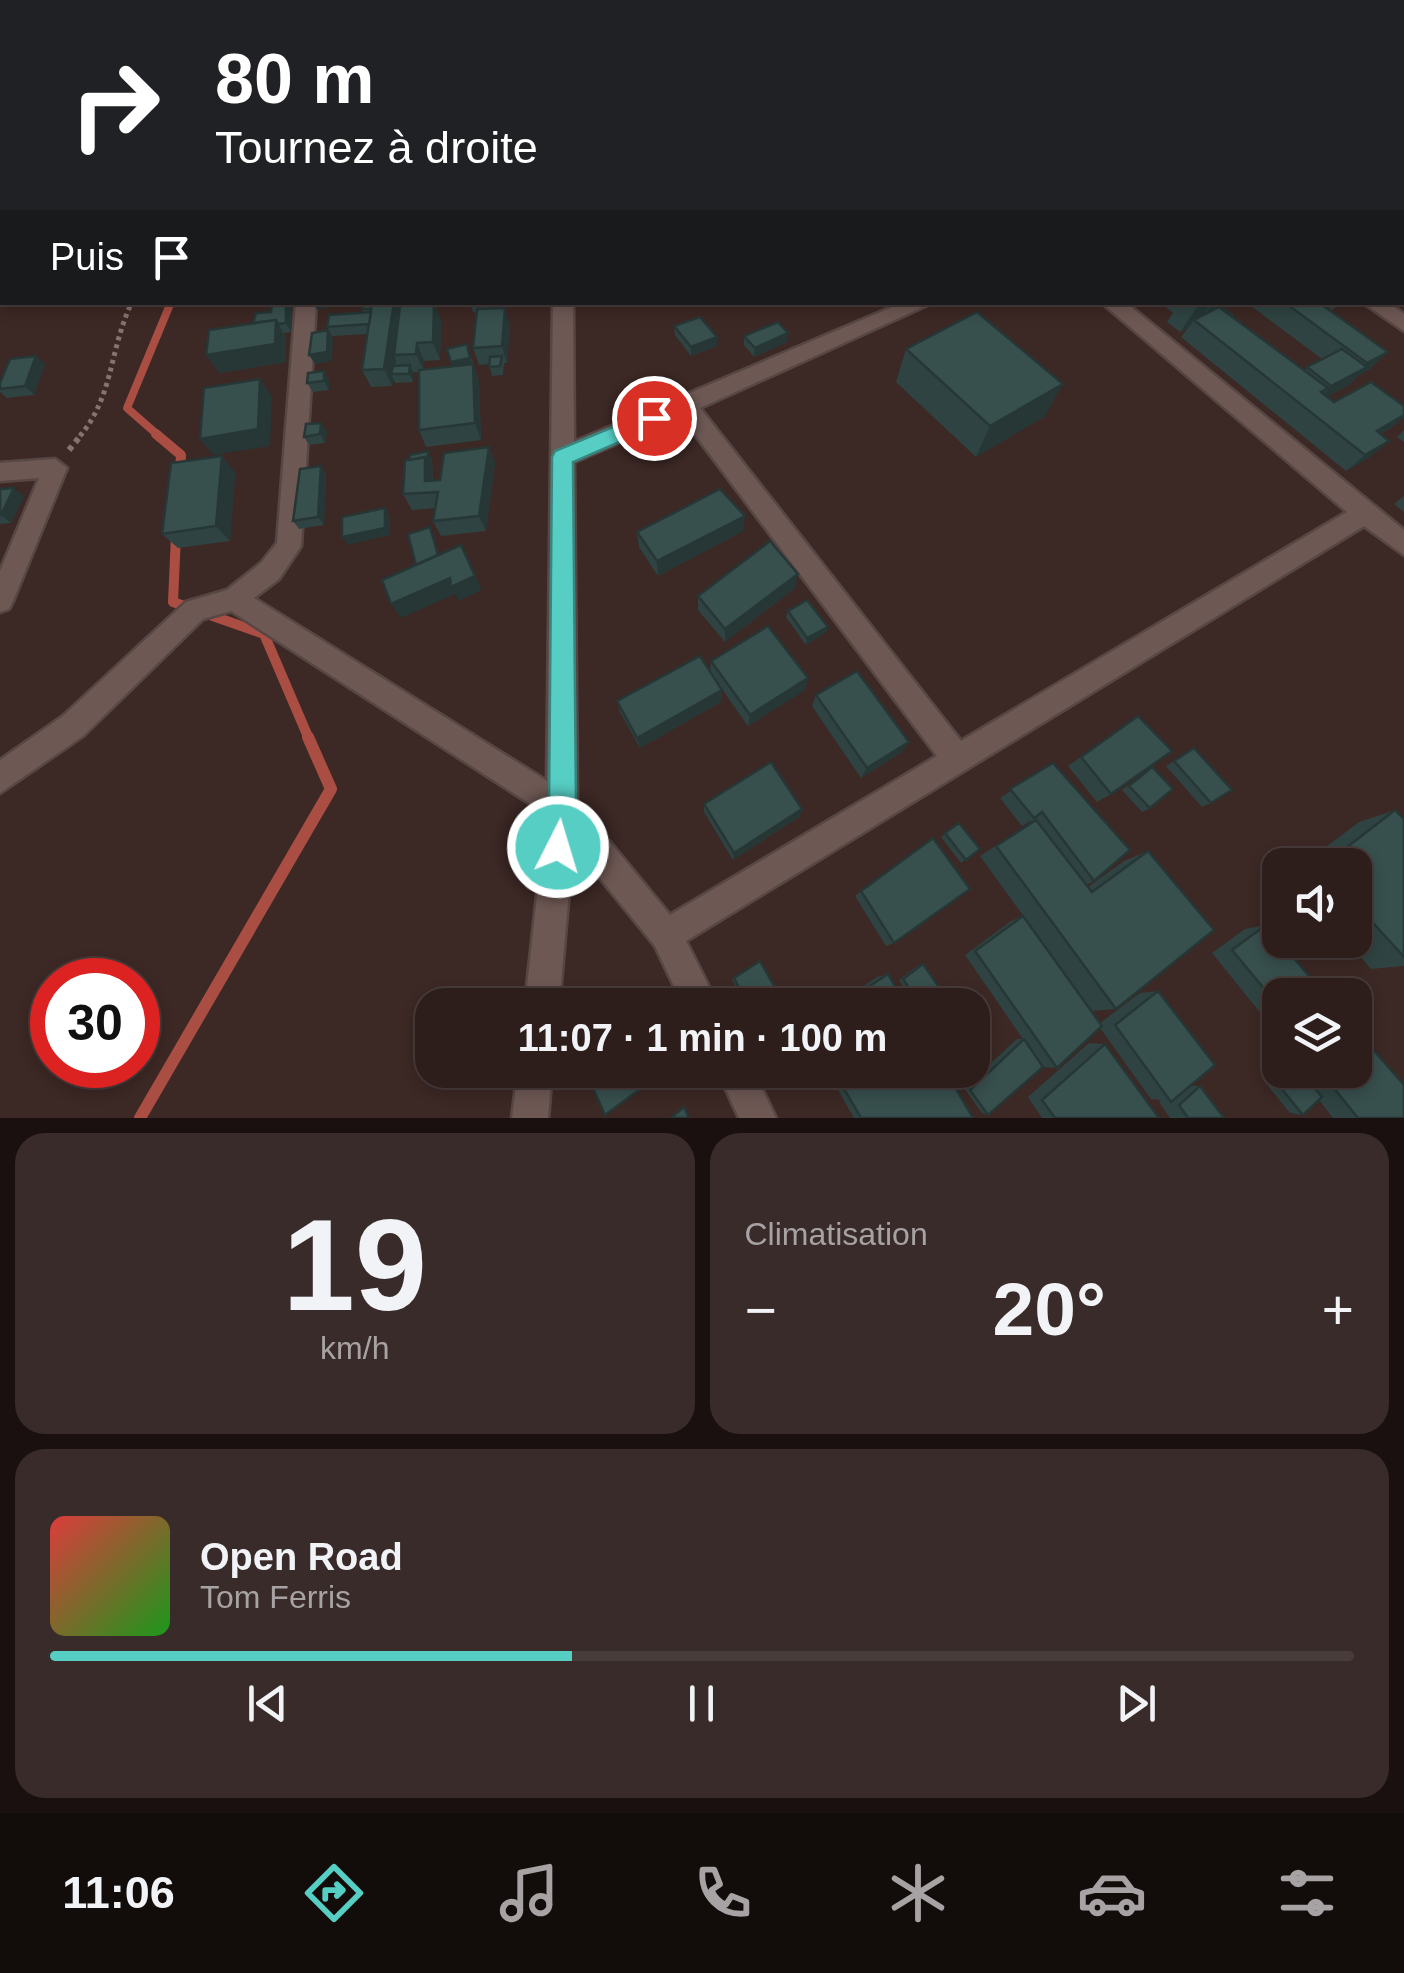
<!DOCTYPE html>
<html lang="fr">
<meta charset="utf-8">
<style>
:root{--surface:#2d1e1c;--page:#392b29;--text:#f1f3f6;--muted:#a7a2a3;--line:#483c3b;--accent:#56cec4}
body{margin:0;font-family:Helvetica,sans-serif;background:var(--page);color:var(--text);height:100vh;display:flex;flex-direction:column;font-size:38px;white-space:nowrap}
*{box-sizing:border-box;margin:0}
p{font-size:32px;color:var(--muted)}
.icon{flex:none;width:55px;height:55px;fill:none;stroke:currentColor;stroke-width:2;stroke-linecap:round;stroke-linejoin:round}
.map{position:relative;height:1118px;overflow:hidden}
.sheet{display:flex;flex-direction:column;gap:15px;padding:15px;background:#19100f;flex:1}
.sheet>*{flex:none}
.top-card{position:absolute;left:0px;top:0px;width:1405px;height:305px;box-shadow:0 5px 15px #0003,0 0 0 2px var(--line);background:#202124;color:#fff;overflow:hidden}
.buttons{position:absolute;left:1262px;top:848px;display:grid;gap:20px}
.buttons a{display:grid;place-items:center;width:110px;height:110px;border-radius:20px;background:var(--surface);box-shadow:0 5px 15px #0003,0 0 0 2px var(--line);font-size:50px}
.speed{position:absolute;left:30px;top:958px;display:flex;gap:20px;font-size:50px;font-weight:700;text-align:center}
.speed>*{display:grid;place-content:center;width:130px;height:130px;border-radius:50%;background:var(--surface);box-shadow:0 5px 15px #0003,0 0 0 2px var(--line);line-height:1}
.speed .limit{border:15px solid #d22;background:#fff;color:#111}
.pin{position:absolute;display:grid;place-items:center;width:85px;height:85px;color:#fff;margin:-42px;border:5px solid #fff;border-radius:50%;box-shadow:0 2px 10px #0007}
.me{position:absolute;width:110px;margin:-55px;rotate:5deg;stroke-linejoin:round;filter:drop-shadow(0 0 8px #0008)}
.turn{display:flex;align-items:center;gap:35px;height:210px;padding:0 50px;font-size:45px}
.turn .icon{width:130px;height:130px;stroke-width:2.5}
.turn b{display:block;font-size:70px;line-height:85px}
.then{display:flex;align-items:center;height:95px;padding:0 50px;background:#0003;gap:20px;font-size:38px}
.big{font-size:75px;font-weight:800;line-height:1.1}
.sheet .card{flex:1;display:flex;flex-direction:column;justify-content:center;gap:15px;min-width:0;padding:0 35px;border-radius:30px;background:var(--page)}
.sheet .dial{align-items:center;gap:0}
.dial b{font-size:130px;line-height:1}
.song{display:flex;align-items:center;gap:30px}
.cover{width:120px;height:120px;border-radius:15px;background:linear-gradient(135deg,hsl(0 70% 55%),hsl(120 70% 35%))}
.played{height:10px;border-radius:5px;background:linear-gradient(90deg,var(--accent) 40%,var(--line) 40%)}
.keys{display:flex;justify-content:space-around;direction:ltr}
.heat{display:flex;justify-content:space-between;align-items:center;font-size:55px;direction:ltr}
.sheet .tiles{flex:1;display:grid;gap:15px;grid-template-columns:1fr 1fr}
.card:last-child{grid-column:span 2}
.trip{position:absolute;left:415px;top:988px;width:575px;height:100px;border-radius:30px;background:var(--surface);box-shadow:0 5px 15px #0003,0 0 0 2px var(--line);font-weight:800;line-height:100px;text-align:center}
.menu{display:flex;height:160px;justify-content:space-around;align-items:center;background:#120c0b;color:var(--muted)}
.menu .icon{width:70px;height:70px}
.menu .active{color:var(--accent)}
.menu b{font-size:45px;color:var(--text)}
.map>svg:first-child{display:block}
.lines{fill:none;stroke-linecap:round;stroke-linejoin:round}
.stream-far2{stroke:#aa4e43;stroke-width:8}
.stream-far1{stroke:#aa4e43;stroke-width:10}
.stream{stroke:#aa4e43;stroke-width:12}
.street-casing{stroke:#574744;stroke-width:5}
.path-far1{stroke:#847370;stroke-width:5;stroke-dasharray:4 4;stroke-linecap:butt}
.path{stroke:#847370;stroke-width:6;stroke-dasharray:5 5;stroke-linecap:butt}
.street{fill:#6e5854;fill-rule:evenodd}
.wall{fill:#2f4442}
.shaded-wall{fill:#263736}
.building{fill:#374f4d;stroke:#263736;stroke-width:2.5}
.route{fill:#56cec4;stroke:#38867f;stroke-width:2.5}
</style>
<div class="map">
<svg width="1404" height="1118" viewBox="0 0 1404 1118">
<rect width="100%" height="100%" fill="#3c2825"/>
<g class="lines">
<path class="stream-far2" d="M159,436L127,408L171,302"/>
<g class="stream-far1">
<path d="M156,434L181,455L180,473"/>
<path d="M176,535L173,602L264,634L309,739"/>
</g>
<path class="stream" d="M140,1118L331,789L308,737"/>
<defs>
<g id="street">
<rect x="568" y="0" width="14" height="2"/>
<path d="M1068,0H1086L1087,2H1070Z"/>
<path d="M1291,0H1309L1310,2H1293Z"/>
<path d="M1402,49L1404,50V60L1402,59Z"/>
<rect x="1402" y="92" width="2" height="10"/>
<path d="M2,217V232L0,233V218Z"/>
<path d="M296,302H316L301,546L279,579L254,598L547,781L553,302H573L574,442L904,302H934L700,408L961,741L1347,512L1101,302H1125L1404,530V555L1364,526L686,941L718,1005H683L655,946L573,845L559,1005H525L546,814L231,611L203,619L83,736L0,793V760L63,716L186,602L227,590L261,563L277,543ZM681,416L937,756L670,915L577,802L574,462Z"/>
<path d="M1362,302H1387L1404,314V331Z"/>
<path d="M55,459L67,468L13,601L9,609L0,612V571L39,478L0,481V463Z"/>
<path d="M518,1070H552L548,1118H512Z"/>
<path d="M717,1070H753L776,1118H739Z"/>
</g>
</defs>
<use href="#street" class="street-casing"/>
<path class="path-far1" d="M80,436C114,395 109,350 132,302"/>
<path class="path" d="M69,450L82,434"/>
<use href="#street" class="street"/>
</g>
<g class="wall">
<path d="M1093,0H1138L1130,2H1097Z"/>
<rect x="0" y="50" width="2" height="90"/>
<path d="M1404,194V288L1402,289V195Z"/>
<path d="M292,302L291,332L284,333L286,338V362L219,373L253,323L271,312Z"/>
<path d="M470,302H489L488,309L510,326L507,363H504L503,375L492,376L489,364L479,365L473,348L477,312H473Z"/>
<path d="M1160,302H1233L1224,308L1231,316L1304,370L1322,359L1247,303L1318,302L1388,352L1370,369L1358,376L1349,385L1327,397L1334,402L1404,406V417L1391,428L1381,434L1370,457L1346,471L1181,337L1188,328L1180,332L1167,322L1173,313Z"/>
<path d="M1322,302H1343L1332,310Z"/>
<path d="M434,303L441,321L440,360L424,361V369L452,366L467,344L479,381L481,440L426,447L419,430V372H413V382L395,383L393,378L392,386L371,387L362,370L367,334L332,336L327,327L363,312L362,309L398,310L399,312Z"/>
<path d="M674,326L717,337V346L691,356L675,335Z"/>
<path d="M744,336L787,342L754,357L744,345Z"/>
<path d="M906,349L1045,416L976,457L896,382Z"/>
<path d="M45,364L34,395L7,398L0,392V383Z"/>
<path d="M329,380V390L313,392L307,383Z"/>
<path d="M321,423L327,431L325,443L309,445L304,437Z"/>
<path d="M1404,430V442L1397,437Z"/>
<path d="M489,447L495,463L486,531L441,536L433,521L435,508L412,510L403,494L410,460L428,451L432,459L433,480H440Z"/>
<path d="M321,466L326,474L324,525L299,529L293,521Z"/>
<path d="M235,472L230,541L178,548L162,534Z"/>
<path d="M0,489L24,496L11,523L0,524Z"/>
<path d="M1404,496V512L1394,504Z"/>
<path d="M743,531L658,576L639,547L637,532Z"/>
<path d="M795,588L725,642L698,610V596Z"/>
<path d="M788,611L828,627L825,633L806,645L786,617Z"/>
<path d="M711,661L808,678L805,690L748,726L717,682L722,690L721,702L640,748L620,712L617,701L710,672Z"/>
<path d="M816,695L902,752L861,778L812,706Z"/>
<path d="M1138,716L1111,794L1097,802L1068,766Z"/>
<path d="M1194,748L1211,803L1202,807L1166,766Z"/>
<path d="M1053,763L1094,881L1086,885L1088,887L1124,861L1148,851L1116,1009L1092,1011L980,856L1031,823L1030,821L1022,826L1000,798Z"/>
<path d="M1152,767L1150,808L1142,812L1122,790Z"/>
<path d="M704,804L802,809L799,817L733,860L704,812Z"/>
<path d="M1395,810L1404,819V966L1371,969L1346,940H1355V865H1302L1359,822Z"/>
<path d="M959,823L980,849L961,863L941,837Z"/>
<path d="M861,891L894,943L886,946L855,896Z"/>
<path d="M1023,916L1100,1023L1140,993L1158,991L1191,1086H1200L1224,1118H1170L1159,1102L1161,1100L1151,1099L1100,1028L1057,1068L1042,1067L988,1115L982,1113L964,1088L1017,1039H1023L965,955L1011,921Z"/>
<path d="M1266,925L1280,995V1037L1212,953L1245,929Z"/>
<path d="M923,964L934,1005H916L899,980L919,965Z"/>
<path d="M888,974L906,1005H836L877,977Z"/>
<path d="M734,978L785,1005H746L732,980Z"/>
<path d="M1355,1031L1357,1044L1369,1045L1403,1084L1404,1082V1118H1333L1319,1100L1303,1115L1290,1113L1264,1081L1280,1067V1070H1299L1305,1077L1313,1070H1355Z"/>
<path d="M1089,1043L1105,1044L1159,1118H1042L1028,1097Z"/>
<path d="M827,1070H945L973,1118H854Z"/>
</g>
<g class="shaded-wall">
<path d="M85,0H164L161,2H83Z"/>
<path d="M208,0H225L224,2H207Z"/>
<path d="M1113,0H1138L1130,2H1112Z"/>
<path d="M2,17V35L0,39V20Z"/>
<path d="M0,147L2,150V181L0,185Z"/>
<path d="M286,302H292L291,332L286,323Z"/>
<path d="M313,302H336V306L317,310Z"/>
<path d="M394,302H400L398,310L402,319L394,355L396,360L394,374H391L393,378L392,386L384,369Z"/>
<path d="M1205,302H1212L1198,323L1194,320L1188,328L1180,332L1198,306Z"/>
<path d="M1213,302H1233L1202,319Z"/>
<path d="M434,303L441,321L440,360L433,342Z"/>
<path d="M505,308L510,326L507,363L502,346Z"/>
<path d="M276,320L286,338V362L219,373L206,355Z"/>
<path d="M328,330L333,339L332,361L315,364L309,355Z"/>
<path d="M788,333L787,342L754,357L755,348Z"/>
<path d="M717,337V346L691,356V347Z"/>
<path d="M417,343L424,361V371L416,354Z"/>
<path d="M467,344L473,366L454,371L451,362Z"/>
<path d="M1388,352L1370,369L1358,376L1349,385L1315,404L1331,386L1358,372L1367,363Z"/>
<path d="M36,356L45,364L34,395L25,386Z"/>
<path d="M473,364L479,381L481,440L475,423Z"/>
<path d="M410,365L414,374L413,382L409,374Z"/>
<path d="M324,371L329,380V390L324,381Z"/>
<path d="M260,379L272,396L270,446L213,455L200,439Z"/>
<path d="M1063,384L1045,416L976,457L990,426Z"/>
<path d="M1404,415V417L1391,428L1358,447L1377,431Z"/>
<path d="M321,423L327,431L325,443L320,434Z"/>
<path d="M1389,441L1370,457L1346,471L1365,455Z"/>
<path d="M489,447L495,463L486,531L479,516Z"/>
<path d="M428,451L432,459L433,492L425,481V457Z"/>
<path d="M222,456L235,472L230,541L216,526Z"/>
<path d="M321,466L326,474L324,525L318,517Z"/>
<path d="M14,488L24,496L11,523L1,515Z"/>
<path d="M385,508L390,516V535L348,545L342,537Z"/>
<path d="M745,516L743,531L658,576L657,561Z"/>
<path d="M461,545L482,590L459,601L455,594L401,618L391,604Z"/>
<path d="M798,574L795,588L725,642V629Z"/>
<path d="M828,627L825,633L806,645L807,638Z"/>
<path d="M808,678L805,690L748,726L750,715Z"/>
<path d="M722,690L721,702L640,748L637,738Z"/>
<path d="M909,742L902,752L861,778L867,768Z"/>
<path d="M802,809L799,817L733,860L734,853Z"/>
</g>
<g class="building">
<path d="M30,0H61L60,2H28Z"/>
<path d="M61,0H85L83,2H60Z"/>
<path d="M95,0H117L114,2H93Z"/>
<path d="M184,0H208L207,2H183Z"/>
<rect x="345" y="0" width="33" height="2"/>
<path d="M411,0H432L431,2H410Z"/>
<path d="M432,0H467L465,2H431Z"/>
<path d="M0,65H2V81L0,85Z"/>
<rect x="0" y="98" width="2" height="22"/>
<path d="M1404,194V219L1402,218V195Z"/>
<path d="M1404,245V272L1402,271V246Z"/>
<path d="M0,262H2V283L0,285Z"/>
<path d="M272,302H286V323L278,324L276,320L253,323L256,313L271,312Z"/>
<path d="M364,302H372L371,309H362Z"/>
<path d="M372,302H394L384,369L362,370Z"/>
<path d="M1284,302H1318L1388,352L1367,363Z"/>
<path d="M434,303L433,342L417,343L416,354L394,355L400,306Z"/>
<path d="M1221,306L1232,315H1231L1219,307L1211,310Z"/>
<path d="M1219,307L1328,388L1321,392L1334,402L1371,382L1404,406V415L1377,431L1389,441L1365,455L1194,320Z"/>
<path d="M505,308L502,346L473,348L477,309Z"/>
<path d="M371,312L369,324L327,327L329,315Z"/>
<path d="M977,312L1063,384L990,426L906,349Z"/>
<path d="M700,317L717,337L691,347L674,326Z"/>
<path d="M276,320L275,344L206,355L209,330Z"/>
<path d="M778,322L788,333L755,348L744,336Z"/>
<path d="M328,330L327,352L309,355L312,333Z"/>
<path d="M467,344L470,358L451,362L447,349Z"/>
<path d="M1342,349L1367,367L1331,386L1307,367Z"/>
<path d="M36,356L25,386L0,389V383L10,359Z"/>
<path d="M502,356L500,366L489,367L490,357Z"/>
<path d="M473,364L475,423L419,430V370Z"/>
<path d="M410,365L409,374H391L393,366Z"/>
<path d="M324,371V381L307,383L308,373Z"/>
<path d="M260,379L258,429L200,439L204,388Z"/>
<path d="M321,423L320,434L304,437L306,424Z"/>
<path d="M489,447L479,516L433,521L438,492L403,494L405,460L425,457V481L440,480L444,453Z"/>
<path d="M428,451V463L425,457L410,460V455Z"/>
<path d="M222,456L216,526L162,534L171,463Z"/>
<path d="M321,466L318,517L293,521L300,469Z"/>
<path d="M14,488L1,515H0V489Z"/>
<path d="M720,489L745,516L657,561L637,532Z"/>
<path d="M385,508V528L342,537V517Z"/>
<path d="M430,527L438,555L416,565L408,534Z"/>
<path d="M770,541L798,574L725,629L698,596Z"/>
<path d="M461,545L475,576L451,587L450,578L391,604L382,580Z"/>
<path d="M807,600L828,627L807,638L788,611Z"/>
<path d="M768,626L808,678L750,715L711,661Z"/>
<path d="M700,656L722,690L637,738L617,701Z"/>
<path d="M857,671L909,742L867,768L816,695Z"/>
<path d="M1138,716L1172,751L1111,794L1081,757Z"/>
<path d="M1194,748L1232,790L1211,803L1174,761Z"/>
<path d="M771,762L802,809L734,853L704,804Z"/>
<path d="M1053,763L1130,850L1094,881L1042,812L1034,818L1010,789Z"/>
<path d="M1152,767L1173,789L1150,808L1129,786Z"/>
<path d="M1395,810L1404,819V957L1355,903V865H1324Z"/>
<path d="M1036,820L1092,892L1148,851L1214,930L1116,1009L996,846Z"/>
<path d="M959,823L980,849L966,860L945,833Z"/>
<path d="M933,838L970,889L894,943L861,891Z"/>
<path d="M1023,916L1102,1026L1057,1068L975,951Z"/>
<path d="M1266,925L1325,995H1280V1008L1232,950Z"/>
<path d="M760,961L785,1005H748L734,978Z"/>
<path d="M923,964L945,996L934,1005H920L903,979Z"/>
<path d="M888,974L906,1005H841Z"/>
<path d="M1158,991L1215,1065L1171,1102L1115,1025Z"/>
<path d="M1355,1031L1363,1040L1355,1046Z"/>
<path d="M1024,1039L1043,1067L988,1115L970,1090Z"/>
<path d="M1105,1044L1159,1118H1055L1042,1100Z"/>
<path d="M1369,1045L1404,1085V1118H1358L1329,1082L1341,1070H1355V1057Z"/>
<path d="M585,1070H655L658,1076L605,1115Z"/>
<path d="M833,1070H945L973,1118H861Z"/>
<path d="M1290,1070H1299L1322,1097L1303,1115L1276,1082Z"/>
<path d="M1200,1086L1224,1118H1188L1179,1105Z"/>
<path d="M684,1107L689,1118H671Z"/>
</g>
<path class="route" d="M654,410L664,418L661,424L573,462L576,807L568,857L558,861L548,857L544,847L549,807L552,457L555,451Z"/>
</svg>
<div class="buttons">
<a><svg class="icon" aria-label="sound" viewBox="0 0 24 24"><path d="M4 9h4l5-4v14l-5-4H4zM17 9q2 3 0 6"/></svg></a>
<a><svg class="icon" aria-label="layers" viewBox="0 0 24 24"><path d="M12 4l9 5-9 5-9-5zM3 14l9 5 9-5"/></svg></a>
</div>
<div class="speed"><div class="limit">30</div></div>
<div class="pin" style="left:654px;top:418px;background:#d93025"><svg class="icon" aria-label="arrive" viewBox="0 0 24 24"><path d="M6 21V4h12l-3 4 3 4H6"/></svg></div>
<svg class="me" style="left:558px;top:847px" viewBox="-20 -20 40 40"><circle r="17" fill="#56cec4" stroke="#fff" stroke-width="3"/><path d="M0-11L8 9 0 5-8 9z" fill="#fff"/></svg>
<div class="trip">11:07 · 1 min · 100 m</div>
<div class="top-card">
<div class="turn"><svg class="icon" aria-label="right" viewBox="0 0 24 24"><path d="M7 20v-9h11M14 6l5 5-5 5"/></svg><div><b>80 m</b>Tournez à droite</div></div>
<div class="then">Puis<svg class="icon" aria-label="arrive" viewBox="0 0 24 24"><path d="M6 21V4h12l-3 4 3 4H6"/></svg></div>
</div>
</div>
<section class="sheet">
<div class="tiles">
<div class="card dial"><b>19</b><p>km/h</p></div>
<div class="card"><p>Climatisation</p>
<div class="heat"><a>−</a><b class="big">20°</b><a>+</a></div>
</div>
<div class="card">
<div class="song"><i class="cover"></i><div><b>Open Road</b><p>Tom Ferris</p></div></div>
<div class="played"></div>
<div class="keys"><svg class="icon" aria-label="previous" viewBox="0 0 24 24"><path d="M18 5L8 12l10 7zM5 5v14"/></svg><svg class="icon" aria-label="pause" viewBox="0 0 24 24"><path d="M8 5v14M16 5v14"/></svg><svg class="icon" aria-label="next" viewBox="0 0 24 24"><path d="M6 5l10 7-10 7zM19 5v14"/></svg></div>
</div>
</div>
</section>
<nav class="menu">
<b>11:06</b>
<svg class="icon active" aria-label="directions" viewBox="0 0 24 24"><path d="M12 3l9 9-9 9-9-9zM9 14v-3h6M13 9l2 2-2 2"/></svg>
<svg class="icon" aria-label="music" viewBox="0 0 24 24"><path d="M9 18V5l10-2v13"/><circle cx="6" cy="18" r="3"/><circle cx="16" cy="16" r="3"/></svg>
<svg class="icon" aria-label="phone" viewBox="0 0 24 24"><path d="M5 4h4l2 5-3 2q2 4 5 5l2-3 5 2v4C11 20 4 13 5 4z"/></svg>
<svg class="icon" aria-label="climate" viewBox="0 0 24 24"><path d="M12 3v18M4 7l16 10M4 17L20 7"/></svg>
<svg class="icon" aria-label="car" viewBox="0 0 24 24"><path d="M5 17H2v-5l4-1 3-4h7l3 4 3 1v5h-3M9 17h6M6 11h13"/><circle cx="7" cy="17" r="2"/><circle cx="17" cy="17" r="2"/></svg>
<svg class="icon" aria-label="filters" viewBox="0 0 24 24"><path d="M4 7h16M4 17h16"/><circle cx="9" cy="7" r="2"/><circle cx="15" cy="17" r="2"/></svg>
</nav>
